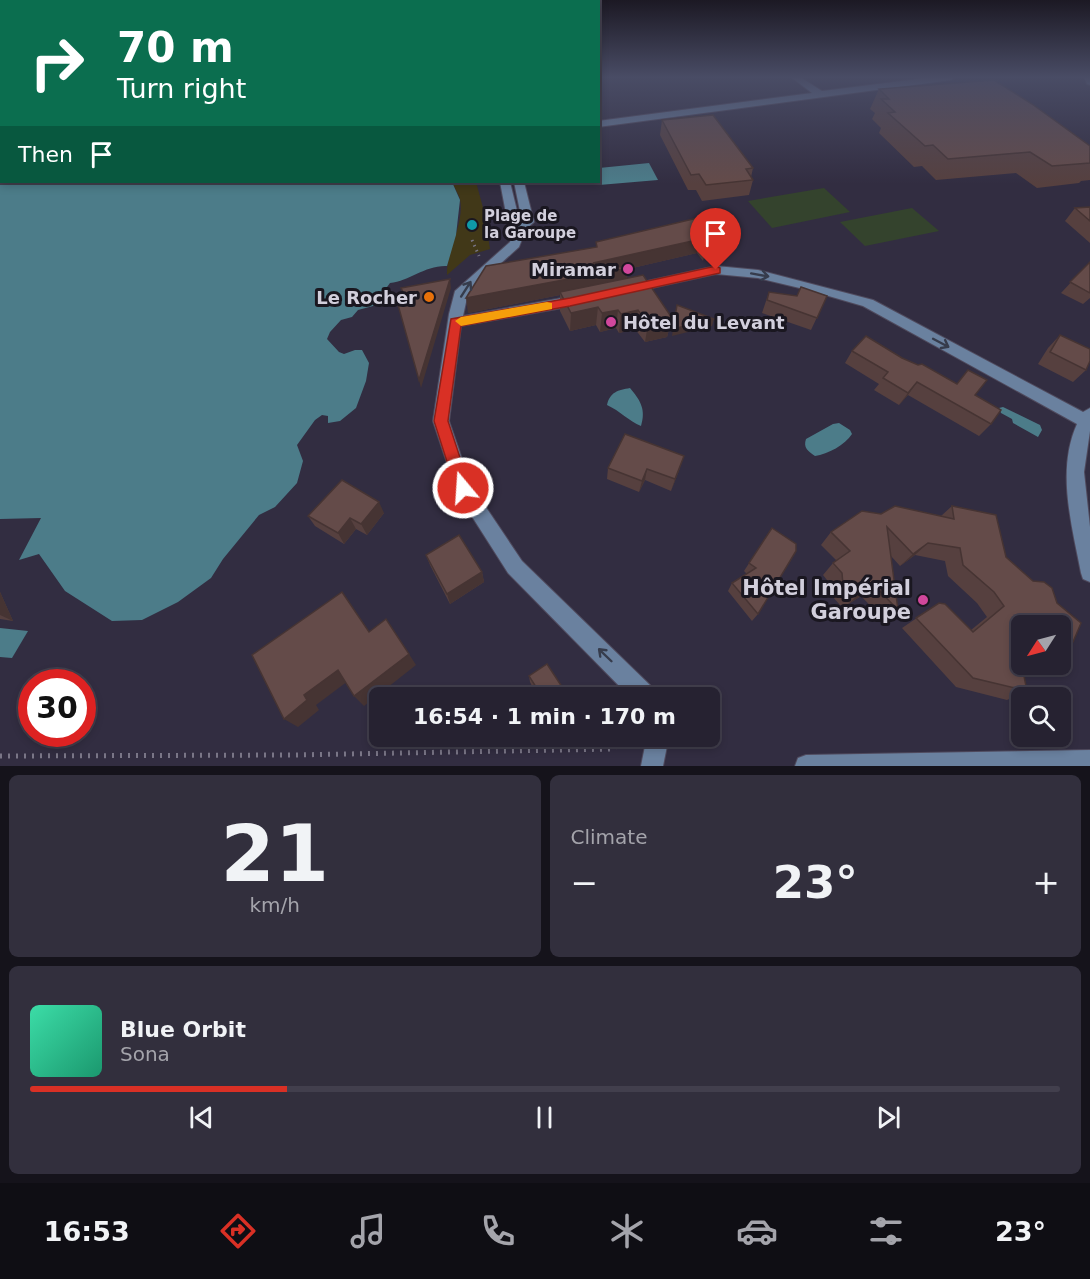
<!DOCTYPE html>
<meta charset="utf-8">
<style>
:root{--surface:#262231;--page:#322f3d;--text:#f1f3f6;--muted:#a4a4ab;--line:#423f4d;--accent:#d93025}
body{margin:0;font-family:"DejaVu Sans",sans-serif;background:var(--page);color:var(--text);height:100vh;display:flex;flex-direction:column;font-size:22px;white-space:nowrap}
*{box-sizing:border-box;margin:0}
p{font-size:20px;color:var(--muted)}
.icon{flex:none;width:33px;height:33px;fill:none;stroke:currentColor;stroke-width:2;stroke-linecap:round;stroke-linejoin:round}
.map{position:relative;height:766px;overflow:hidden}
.drawer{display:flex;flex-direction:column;gap:9px;padding:9px;background:#15131b;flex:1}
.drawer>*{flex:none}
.top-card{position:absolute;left:0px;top:0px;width:600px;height:183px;box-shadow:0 3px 9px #0003,0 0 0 2px var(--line);background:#0b6e4f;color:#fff;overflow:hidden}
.needle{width:39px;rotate:234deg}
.controls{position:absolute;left:1011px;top:615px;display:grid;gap:12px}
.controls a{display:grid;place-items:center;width:60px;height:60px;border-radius:9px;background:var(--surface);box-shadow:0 3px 9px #0003,0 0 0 2px var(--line);font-size:30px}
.speed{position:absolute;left:18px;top:669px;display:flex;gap:12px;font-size:30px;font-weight:700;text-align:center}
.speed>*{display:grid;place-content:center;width:78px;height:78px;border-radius:50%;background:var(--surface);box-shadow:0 3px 9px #0003,0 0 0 2px var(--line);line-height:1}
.speed .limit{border:9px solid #d22;background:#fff;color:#111}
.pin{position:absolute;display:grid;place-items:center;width:51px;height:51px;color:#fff;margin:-62px -26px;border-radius:50% 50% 50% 0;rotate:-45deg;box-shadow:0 0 6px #0007}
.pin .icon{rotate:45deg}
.me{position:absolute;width:66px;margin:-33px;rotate:342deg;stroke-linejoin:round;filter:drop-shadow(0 0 4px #0008)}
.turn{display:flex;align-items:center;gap:21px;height:126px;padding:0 18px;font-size:27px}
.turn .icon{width:78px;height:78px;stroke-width:2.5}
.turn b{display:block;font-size:42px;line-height:51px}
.then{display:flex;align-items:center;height:57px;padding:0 18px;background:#0003;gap:12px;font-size:22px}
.big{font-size:45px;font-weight:700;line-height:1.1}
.drawer .card{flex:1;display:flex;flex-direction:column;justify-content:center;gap:9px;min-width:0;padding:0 21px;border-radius:9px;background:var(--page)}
.drawer .dial{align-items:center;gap:0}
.dial b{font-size:78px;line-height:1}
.song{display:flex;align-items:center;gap:18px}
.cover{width:72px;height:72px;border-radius:9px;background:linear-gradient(135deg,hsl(160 70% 55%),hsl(160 70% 35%))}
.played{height:6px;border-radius:3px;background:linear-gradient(90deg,var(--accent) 25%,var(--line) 25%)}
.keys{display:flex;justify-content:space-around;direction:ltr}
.heat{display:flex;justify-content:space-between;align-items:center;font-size:33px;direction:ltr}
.drawer .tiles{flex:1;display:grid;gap:9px;grid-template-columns:1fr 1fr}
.card:last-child{grid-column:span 2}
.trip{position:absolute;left:369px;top:687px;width:351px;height:60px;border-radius:9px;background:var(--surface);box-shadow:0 3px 9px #0003,0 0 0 2px var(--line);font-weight:700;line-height:60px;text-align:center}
.tabs{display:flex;height:96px;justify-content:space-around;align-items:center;background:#0f0e14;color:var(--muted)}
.tabs .icon{width:42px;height:42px}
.tabs .selected{color:var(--accent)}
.tabs b{font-size:27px;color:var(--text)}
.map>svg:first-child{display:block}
.green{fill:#34432d}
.sand{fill:#413818}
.water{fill:#4c7c89}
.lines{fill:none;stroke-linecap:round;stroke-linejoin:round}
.minor-casing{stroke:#4f4a5d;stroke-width:2}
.path-far1{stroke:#7a7687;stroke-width:3;stroke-dasharray:1.5 4;stroke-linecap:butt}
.path{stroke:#7a7687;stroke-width:5;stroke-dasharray:2 6;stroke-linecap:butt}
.minor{fill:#6a819f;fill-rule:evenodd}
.wall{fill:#56403f}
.shaded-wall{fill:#463433}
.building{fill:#644b49;stroke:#463433;stroke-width:1.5}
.oneway{stroke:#363c4c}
.route{fill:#d93025;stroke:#8d1f18;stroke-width:1.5}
.slow{fill:#f59e0b}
.culture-dot{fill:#0f9aa8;stroke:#1a1720;stroke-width:2}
.hotel-dot{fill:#d1479c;stroke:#1a1720;stroke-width:2}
.food-dot{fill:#e8710a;stroke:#1a1720;stroke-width:2}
.labels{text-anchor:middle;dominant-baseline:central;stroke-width:6;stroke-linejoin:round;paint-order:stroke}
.far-poi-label{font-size:15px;font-weight:bold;fill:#d2cfdc;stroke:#1a1720;text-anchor:start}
.poi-label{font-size:18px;font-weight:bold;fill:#d2cfdc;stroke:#1a1720;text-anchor:end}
.near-poi-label{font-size:21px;font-weight:bold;fill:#d2cfdc;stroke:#1a1720;text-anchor:end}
</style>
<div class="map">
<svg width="1090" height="766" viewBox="0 0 1090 766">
<rect width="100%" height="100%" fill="#322d41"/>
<g class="green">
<path d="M824,188L850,212L772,228L748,201Z"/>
<path d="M912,208L939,231L865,246L840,222Z"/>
</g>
<path class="sand" d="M452,182H476L485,215L490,249L470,255L447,275C446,250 465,224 460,199C458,193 454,187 452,182Z"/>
<g class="water">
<path d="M0,77L2,182H452L460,200L456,235L447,266C425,265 410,281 390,283L373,306L358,310L352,317L341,320L330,332L327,339L339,352L344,354L355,350H362L369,363L366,381L356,408L340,421L328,423V416L322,415L315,420L297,445L303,461L297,483L275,507L259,515L223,559L211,578L178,602L142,620L112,621L65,591L39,554L19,560L41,518L0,519Z"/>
<path d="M649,163L658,180L599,185V168Z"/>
<path d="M630,388C641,401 646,410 641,426C629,421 620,411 607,405C610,392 618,390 630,388Z"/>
<path d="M1003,407L1040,425L1042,430L1038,437L1013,423L1012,419L1001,413L999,408Z"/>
<path d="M839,423L850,430L852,434C845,445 828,454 815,456C808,451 803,448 806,439L833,424Z"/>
<path d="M0,628L28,631L12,658L0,657Z"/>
</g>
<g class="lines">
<defs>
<g id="minor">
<path d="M791,77H800L822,91L934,77H955L951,80L598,127V121L812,93Z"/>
<path d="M1084,77H1090V85L1087,84Z"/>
<path d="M500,182H510L520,223L522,221L514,182H524L534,222L526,229L519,247L468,293L463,316L579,295L586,300L579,305L461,326L449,421L471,485L522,561L655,690L658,698H631L508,573L457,493L433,421L449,314L455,291L510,242L515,229L508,224Z"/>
<path d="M716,266L758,270L873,300L1083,412L1090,408V431L1084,472L1090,527V582L1083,579L1081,573C1072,526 1056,470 1077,424L863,306L808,290L758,278L716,274L629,293L622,289L629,285Z"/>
<path d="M647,736H669L663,766H641Z"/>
<path d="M1090,750V766H795L798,758L806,755Z"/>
</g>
</defs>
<use href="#minor" class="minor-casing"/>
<path class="path-far1" d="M472,240L479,256"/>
<path class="path" d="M0,756L292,755L613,749L624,741H636"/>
<use href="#minor" class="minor"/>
</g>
<g class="wall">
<path d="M879,89L1090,146V180L1081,181L1079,183L1037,188L1016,173L936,180L922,166L914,167L879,133L881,128L872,119L875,113L870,109Z"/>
<path d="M662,120L753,168L751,177L753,180L749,195L702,201L696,190H688L660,135Z"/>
<path d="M1090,207V243L1065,221L1075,208Z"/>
<path d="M710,215L707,246L703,261L697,253L628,269L627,278L672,318L667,337L645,342L635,329L619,333L616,328L600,332L596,325L570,331L560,311V295L468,313L596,247V242Z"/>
<path d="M1090,262V298L1083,304L1061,293Z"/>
<path d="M769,292L797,296H827L811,330L762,313Z"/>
<path d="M1060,335L1086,370L1073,382L1038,364L1048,348Z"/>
<path d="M852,351L902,358L975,395L991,424L979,436L908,395L899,405L874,390L879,384L845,363Z"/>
<path d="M608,468H680L671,491L645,480L639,492L607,479Z"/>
<path d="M895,506L941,516L952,506L996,515L1006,557L1033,581L1044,582L1052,588L1057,603L1081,623L1073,642L1060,648V626H1022V664H1023L1022,666L1027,691L1007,700L956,687L902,628L939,603L945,604L971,630L987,617L977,603L948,576L945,561L915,555L900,566L891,556L898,610L885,621L861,596L847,605H840L832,596L831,585L823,575L833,563L837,561L821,545L831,532L862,511L881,514Z"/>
<path d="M384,513L367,535L356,529L344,544L315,526L308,516Z"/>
<path d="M772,528L758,614L752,621L728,591L732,583L747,574L744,571Z"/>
<path d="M426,555L482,572L484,582L450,604L430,565Z"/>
<path d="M0,592L13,621L0,619Z"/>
<path d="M529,676L568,696L567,698H528L535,692L530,682Z"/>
<path d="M544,736L529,748H499L498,743Z"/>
</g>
<g class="shaded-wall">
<path d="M701,239L697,253L628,269L626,283L560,292V295L468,313L466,298L593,263Z"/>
<path d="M450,279L451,288L421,388L419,380Z"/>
<path d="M598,307L596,325L570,331L571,313Z"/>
<path d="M618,310L616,328L600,332L602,313Z"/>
<path d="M638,310L635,329L619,333L621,314Z"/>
<path d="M672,318L667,337L645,342L648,324Z"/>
<path d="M714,319L712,326L672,336L673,329Z"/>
<path d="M917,382L908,395L899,405L908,393Z"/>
<path d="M684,456L680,468L671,491L675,479Z"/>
<path d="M647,469L645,480L639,492L642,481Z"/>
<path d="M379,502L384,513L367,535L361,524Z"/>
<path d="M350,518L356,529L344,544L338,533Z"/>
<path d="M928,543L915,555L900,566L913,554Z"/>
<path d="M482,572L484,582L450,604L447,594Z"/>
<path d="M873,584L861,596L847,605L859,594Z"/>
<path d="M0,592L13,621L0,615Z"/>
<path d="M409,654L416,665L364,706L354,696Z"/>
<path d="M338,670L348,681L316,705L319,710L298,727L284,719L304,695Z"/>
<path d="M537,736H544L529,748V743Z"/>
</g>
<g class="building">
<path d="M994,80L1032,104L1090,146V163L1052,166L1030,152L948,159L933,145L925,146L888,113L895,112L881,99H889L879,89Z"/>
<path d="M713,115L753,168L746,169L753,180L706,185L699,174L691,175L662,120Z"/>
<path d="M1090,207V221L1075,208Z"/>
<path d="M710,215L707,246L701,239L593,263L628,268L466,298L486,266L597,247L596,242Z"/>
<path d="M1090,262V293L1070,282Z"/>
<path d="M643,275L672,318L648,324L638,310L621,314L618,310L602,313L598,307L571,313L560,292Z"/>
<path d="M450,279L419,380L395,294L403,292L401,288Z"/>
<path d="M801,287L827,296L817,318L767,300L769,292L797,296Z"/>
<path d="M677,305L714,319L673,329Z"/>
<path d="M1060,335L1090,349V361L1086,370L1050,352Z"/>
<path d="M866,336L902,358L918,365L922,364L957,384L968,370L987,380L975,395L1001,410L991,424L917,382L908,393L883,378L888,372L852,351Z"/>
<path d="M625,434L684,456L675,479L647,469L642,481L608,468Z"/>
<path d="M342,480L379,502L361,524L350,518L338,533L308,516Z"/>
<path d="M895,506L954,519L952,506L996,515L1006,557L1033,581L1044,582L1052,588L1057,603L1081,623L1073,642L1060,640V626H1022V664H1023L1022,666L1027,691L973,678L916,618L939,603L945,604L973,632L1004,606L994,592L963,565L960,548L928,543L913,554L887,527L898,610L873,584L859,594H852L843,585L842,573L833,563L850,551L831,532L862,511L881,514Z"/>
<path d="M772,528L796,544V551L758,614L732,583L756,568L749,563Z"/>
<path d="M459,535L482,572L447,594L426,555Z"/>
<path d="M342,592L369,632L386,619L409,654L354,696L338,670L304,695L307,700L284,719L252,655Z"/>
<path d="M547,664L568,696L566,698H528L538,690L529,676Z"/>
<path d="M498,736H537L529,743H498Z"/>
</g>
<defs><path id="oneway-shaft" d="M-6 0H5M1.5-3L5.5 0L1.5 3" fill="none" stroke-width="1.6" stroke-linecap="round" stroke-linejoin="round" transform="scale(1.5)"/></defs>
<g class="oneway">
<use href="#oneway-shaft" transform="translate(760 275) rotate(10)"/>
<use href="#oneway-shaft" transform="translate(466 289) rotate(-57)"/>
<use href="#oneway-shaft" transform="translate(941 343) rotate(28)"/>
<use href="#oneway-shaft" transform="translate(605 655) rotate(-136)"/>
</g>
<linearGradient id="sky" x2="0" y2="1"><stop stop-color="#1c1924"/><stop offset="0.42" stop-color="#494c65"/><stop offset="1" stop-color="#494c65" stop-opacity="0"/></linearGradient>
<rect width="1090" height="184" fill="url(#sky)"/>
<path class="route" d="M716,266L720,268V273L570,306L461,326L448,421L470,488L468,493L463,495L457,493L434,421L451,319L570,298Z"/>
<path class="slow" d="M547,302L552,303V309L461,326L455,321L461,317Z"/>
<circle class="culture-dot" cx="472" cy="225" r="6"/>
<g class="hotel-dot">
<circle cx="628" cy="269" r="6"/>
<circle cx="611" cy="322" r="6"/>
<circle cx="923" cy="600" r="6"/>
</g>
<circle class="food-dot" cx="429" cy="297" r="6"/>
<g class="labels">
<g class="far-poi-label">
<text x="484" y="216">Plage de<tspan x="484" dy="17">la Garoupe</tspan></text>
</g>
<g class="poi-label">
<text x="616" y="269">Miramar</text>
<text x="417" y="297">Le Rocher</text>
<text x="623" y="322" text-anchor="start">Hôtel du Levant</text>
</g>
<g class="near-poi-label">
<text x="911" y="588">Hôtel Impérial<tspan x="911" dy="24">Garoupe</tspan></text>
</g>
</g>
</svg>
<div class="controls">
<a><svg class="needle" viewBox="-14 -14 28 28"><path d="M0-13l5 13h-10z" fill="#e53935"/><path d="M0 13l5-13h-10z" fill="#a4a4ab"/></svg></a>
<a><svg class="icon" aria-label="search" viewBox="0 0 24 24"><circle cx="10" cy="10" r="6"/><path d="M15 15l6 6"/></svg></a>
</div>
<div class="speed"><div class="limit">30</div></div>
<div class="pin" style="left:716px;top:270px;background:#d93025"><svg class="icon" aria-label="arrive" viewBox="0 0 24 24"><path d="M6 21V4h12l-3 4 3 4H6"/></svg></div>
<svg class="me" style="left:463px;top:488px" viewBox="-20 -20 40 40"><circle r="17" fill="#d93025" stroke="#fff" stroke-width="3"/><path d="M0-11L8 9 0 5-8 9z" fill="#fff"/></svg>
<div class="trip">16:54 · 1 min · 170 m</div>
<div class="top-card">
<div class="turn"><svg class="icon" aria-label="right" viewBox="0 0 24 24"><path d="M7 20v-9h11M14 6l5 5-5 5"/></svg><div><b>70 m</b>Turn right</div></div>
<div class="then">Then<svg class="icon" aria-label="arrive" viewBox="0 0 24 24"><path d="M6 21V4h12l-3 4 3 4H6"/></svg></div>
</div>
</div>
<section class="drawer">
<div class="tiles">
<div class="card dial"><b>21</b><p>km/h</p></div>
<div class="card"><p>Climate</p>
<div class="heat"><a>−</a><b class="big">23°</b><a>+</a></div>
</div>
<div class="card">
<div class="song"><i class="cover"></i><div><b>Blue Orbit</b><p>Sona</p></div></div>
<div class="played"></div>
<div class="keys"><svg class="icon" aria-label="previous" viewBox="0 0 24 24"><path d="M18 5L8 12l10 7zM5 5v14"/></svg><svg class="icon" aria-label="pause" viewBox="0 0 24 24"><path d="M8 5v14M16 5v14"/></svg><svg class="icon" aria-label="next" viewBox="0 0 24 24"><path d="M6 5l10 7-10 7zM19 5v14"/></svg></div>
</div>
</div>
</section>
<nav class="tabs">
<b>16:53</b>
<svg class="icon selected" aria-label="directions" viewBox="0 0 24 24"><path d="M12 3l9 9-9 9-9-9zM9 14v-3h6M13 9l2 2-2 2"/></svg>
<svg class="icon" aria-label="music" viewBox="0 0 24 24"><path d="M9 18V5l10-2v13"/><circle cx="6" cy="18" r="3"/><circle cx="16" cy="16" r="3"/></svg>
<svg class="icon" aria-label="phone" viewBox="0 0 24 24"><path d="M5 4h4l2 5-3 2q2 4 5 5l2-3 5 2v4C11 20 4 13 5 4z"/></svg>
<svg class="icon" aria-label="climate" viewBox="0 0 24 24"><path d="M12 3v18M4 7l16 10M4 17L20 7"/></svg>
<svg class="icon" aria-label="car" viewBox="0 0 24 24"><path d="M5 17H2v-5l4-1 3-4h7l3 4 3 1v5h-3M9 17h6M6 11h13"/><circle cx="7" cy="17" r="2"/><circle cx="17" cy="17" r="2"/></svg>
<svg class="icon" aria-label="filters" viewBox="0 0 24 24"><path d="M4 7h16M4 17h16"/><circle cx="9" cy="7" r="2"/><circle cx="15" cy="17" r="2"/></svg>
<b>23°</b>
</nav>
